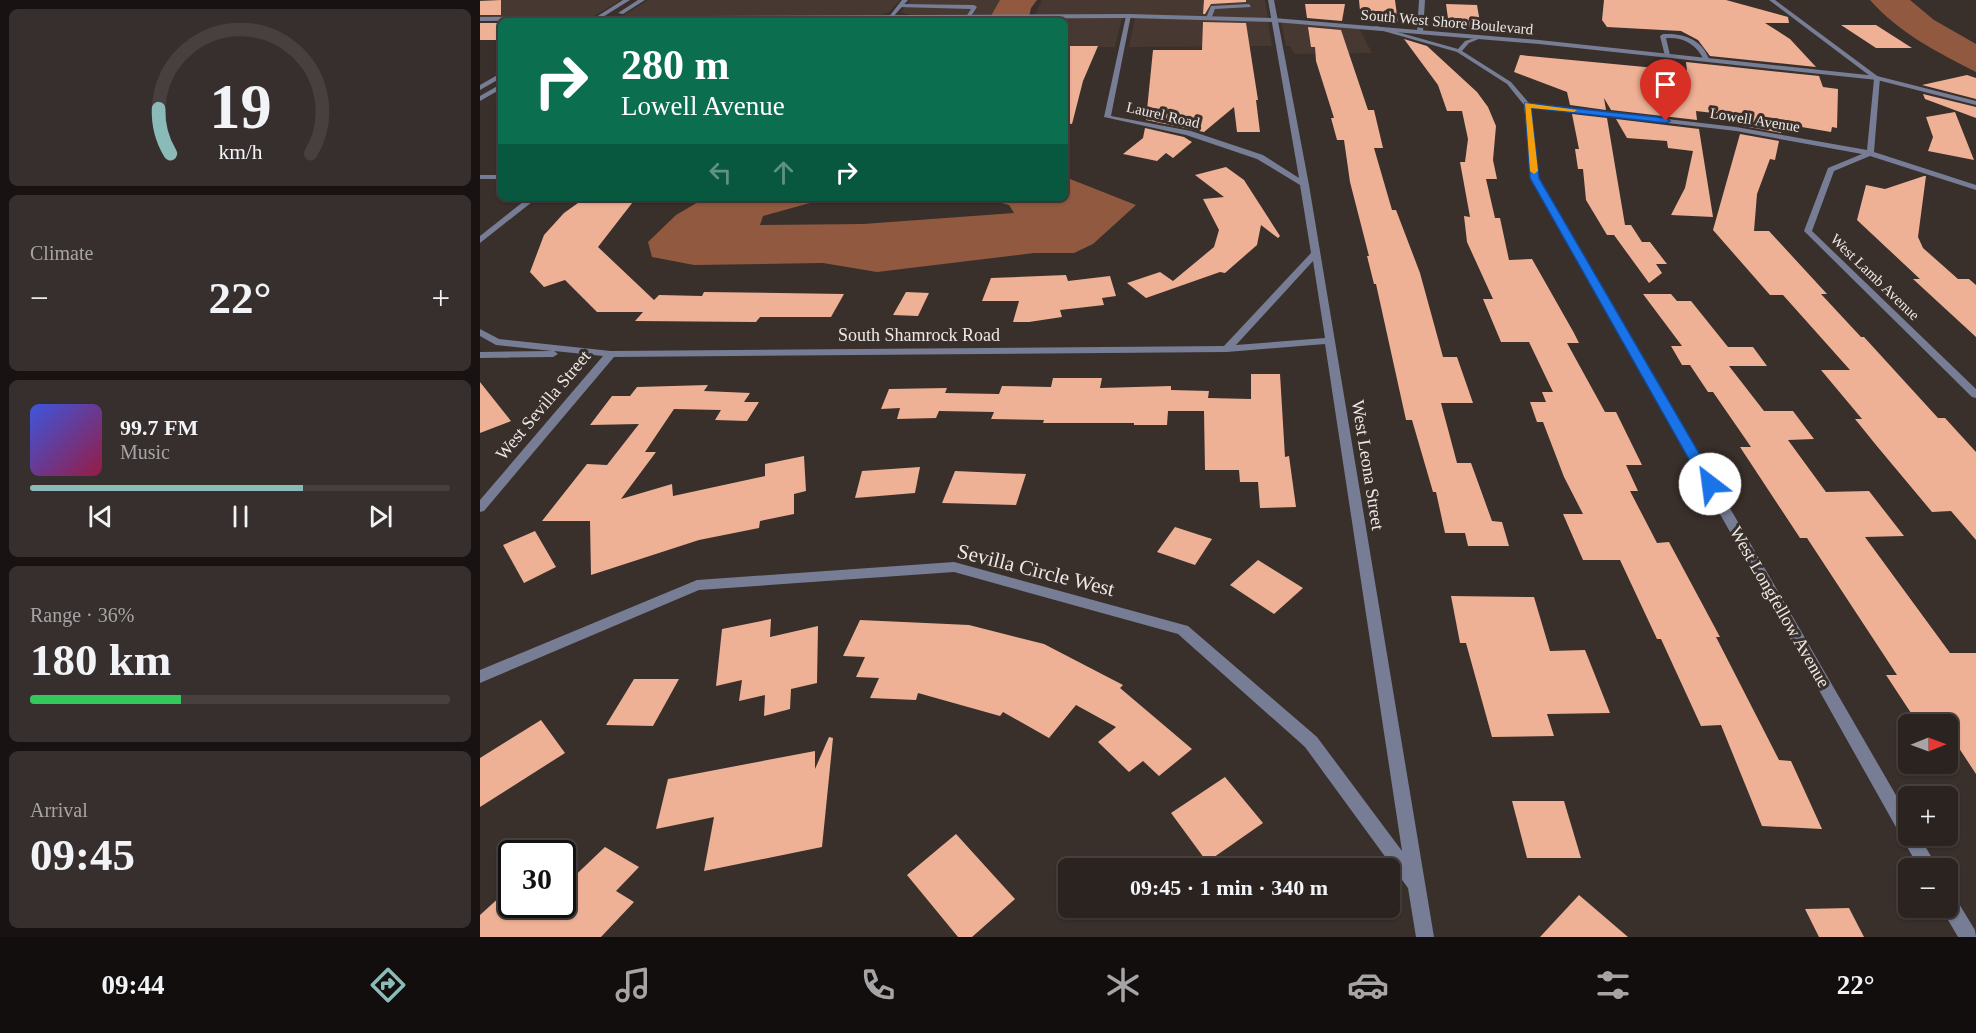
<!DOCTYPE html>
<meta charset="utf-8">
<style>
:root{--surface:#2b2320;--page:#372f2d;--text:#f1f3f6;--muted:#a6a4a5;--line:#47403e;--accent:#8bbbb9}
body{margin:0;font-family:Georgia,serif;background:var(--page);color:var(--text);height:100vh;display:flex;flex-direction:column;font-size:22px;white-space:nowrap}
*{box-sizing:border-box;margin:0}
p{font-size:20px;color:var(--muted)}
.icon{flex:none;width:33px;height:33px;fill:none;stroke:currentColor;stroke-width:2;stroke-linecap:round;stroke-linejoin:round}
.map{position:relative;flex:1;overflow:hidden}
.panel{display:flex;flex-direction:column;gap:9px;padding:9px;background:#181312;width:480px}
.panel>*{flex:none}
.top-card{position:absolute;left:18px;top:18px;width:570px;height:183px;border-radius:9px;box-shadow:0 2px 4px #0004,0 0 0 2px var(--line);background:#0b6e4f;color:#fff;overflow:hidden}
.needle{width:39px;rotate:89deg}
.tools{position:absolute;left:1418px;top:714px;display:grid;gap:12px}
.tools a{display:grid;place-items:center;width:60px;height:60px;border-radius:9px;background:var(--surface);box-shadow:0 2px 4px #0004,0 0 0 2px var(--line);font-size:30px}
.speed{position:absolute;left:18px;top:840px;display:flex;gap:12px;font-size:30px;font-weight:700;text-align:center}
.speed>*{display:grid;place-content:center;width:78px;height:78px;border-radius:50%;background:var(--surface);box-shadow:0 2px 4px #0004,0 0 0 2px var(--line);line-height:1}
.speed .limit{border:3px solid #111;border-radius:9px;background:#fff;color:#111}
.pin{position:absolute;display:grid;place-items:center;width:51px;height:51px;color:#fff;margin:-62px -26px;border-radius:50% 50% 50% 0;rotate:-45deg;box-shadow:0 0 6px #0007}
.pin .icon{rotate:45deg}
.me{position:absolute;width:66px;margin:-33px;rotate:330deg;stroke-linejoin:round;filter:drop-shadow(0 0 4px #0008)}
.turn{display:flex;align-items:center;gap:21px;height:126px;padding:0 24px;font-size:27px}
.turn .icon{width:78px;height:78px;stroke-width:2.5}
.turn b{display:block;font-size:42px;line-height:51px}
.lanes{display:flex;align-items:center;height:57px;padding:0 24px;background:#0003;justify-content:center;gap:30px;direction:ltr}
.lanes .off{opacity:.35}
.big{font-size:45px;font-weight:800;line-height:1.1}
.panel .tile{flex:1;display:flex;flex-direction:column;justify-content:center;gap:9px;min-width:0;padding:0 21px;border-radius:9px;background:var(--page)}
.panel .dial{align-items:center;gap:0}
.dial svg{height:156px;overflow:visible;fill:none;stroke:var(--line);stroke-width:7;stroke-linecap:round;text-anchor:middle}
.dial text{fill:var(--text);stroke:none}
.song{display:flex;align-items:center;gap:18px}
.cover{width:72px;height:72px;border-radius:9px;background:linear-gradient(135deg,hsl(230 70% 55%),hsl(340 70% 35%))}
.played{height:6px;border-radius:3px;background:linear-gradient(90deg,var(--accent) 65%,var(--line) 65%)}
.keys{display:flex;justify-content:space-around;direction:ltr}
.heat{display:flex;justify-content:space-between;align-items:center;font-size:33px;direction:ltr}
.charge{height:9px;border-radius:4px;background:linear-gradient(90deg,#34c759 36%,var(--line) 0)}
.trip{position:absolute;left:578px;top:858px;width:342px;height:60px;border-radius:9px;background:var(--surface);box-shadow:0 2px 4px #0004,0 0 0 2px var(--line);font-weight:800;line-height:60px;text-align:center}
.tabs{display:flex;height:96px;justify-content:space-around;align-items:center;background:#110e0d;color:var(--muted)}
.tabs .icon{width:42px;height:42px}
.tabs .selected{color:var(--accent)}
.tabs b{font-size:27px;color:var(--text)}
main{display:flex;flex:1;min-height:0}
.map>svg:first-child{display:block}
.built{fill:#473932}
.water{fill:#905940}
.building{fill:#eeb195}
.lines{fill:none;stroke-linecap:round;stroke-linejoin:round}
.service{fill:#767d94;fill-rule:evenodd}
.minor{fill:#767d94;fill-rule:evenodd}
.tertiary{fill:#767d94;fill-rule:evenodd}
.route{fill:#1a73e8;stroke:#114b97;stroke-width:1.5}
.slow{fill:#f59e0b}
.labels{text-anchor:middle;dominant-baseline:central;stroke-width:6;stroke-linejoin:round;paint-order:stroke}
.far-street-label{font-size:15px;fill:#eee8e5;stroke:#392f2b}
.street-label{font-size:18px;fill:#eee8e5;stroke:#392f2b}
.near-street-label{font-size:21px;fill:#eee8e5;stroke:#392f2b}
</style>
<main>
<section class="panel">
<div class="tile dial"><svg viewBox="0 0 100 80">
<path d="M14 69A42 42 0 1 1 86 69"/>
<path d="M14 69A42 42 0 0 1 8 46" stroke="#8bbbb9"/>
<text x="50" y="56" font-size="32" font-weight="700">19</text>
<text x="50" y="72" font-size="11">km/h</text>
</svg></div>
<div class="tile"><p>Climate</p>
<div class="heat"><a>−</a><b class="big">22°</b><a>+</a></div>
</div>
<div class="tile">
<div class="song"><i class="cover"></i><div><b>99.7 FM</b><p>Music</p></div></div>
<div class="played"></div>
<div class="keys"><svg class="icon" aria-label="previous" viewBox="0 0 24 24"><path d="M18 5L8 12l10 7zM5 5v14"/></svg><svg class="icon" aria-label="pause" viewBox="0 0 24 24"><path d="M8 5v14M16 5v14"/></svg><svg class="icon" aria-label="next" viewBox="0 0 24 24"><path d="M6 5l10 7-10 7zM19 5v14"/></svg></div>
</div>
<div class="tile"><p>Range · 36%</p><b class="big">180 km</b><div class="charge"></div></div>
<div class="tile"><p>Arrival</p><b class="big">09:45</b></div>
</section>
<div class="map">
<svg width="1496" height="937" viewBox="0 0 1496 937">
<rect width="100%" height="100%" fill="#392f2b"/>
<g class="built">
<path d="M0,0H141L112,17H0Z"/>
<path d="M168,0H420L409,12L400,15L141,17Z"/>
<path d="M431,0H523L514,14L430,15L421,12Z"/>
<path d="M562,0H785L788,18L555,15Z"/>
<path d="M554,18H642L635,47H585V21H554Z"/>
<path d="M655,18L788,21L792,46L649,47Z"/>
<path d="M801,22L879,28L892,53L815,54L810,46H806Z"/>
</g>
<g class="water">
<path d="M520,0H557L551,8L548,21H508Z"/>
<path d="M1390,0H1430L1454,20L1496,44V72C1457,52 1419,33 1390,0Z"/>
<path d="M585,177L656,205L613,244L594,253H554L397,272L343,263L214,265L172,257L168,242L196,215L225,198H348L283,216L280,225L383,224L534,213L529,205L503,198H585Z"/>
</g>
<g class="building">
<path d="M21,0V15H0V1Z"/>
<path d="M724,0H766V2L731,4L725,14H723Z"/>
<path d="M879,0H915L918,23L881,21Z"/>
<path d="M1124,0H1246L1308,17L1309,23H1285L1310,39L1336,67L1230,56L1218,40L1201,31L1127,27L1122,20Z"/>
<path d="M825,4H865L862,21L827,18Z"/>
<path d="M966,4L997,5L1001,28L969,26Z"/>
<path d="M723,22L766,23L778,100H776L780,132H757L754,107L724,132L666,120L673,50H722Z"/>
<rect x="0" y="23" width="21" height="17"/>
<path d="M1361,25H1396L1432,48H1396Z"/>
<path d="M828,27L861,30L888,110H894L903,148H894L912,210H916L940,273L963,357H977L993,403H961L977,463H991L1012,521L1022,522L1029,546H988L985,533H965L956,492H953L932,420H926L896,284H894L887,256H889L870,182L864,140H857L851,118H854L836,61L835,47H831Z"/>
<path d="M924,39L947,46L997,92L1008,107L1016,126L1013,160L1017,179H1006L1015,218H1020L1029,260L1052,259L1094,333L1099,343H1087L1125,412H1136L1162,465H1146L1158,491H1150L1177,543L1189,542L1240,637H1236L1299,760L1311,761L1342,829L1282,826L1241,725L1221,726L1181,639H1177L1140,560H1103L1083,514H1103L1084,477L1063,422H1057L1050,402H1066L1062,392H1073L1049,342H1021L1003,299H1013L987,242L984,216L990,217L980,162H985L988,139L982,111H967L958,85Z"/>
<path d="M585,46H618L603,81L592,124L585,123Z"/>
<path d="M1040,55L1207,71L1206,62L1339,76L1343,87L1358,89L1357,128L1352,127L1351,132L1304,124L1301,133L1263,126L1265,119L1259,116L1216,111L1217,120L1131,110L1124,98L1126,110L1090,105L1087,92L1034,72Z"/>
<path d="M1487,75L1496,78V99L1442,85Z"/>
<path d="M1443,94L1496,107V118L1445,99Z"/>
<path d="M1475,112L1494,160L1448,151L1453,137L1446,117Z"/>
<path d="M1092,114L1127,118L1145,225H1151L1162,242H1170L1187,264H1176L1182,273L1169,283L1134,235H1127L1106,200L1103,169H1098L1095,149H1099Z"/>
<path d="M1136,119L1219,129L1233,217L1191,215L1205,188L1213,151L1188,148L1187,141L1147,138Z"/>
<path d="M665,128L704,137L712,142L693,158L686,153L677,161L643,154L663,138Z"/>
<path d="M1260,134L1299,141L1295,160L1290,159L1277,194L1274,231H1289L1347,294H1341L1381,337H1384L1458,418H1465L1496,452V540L1471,511L1452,512L1396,445L1375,419H1382L1341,370H1370L1303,295H1290L1233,230Z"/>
<path d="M746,167L764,180L800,236L798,238L781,225L777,245L745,273L740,272L666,298L647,283L680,272L693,281L734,247L739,230L723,199L744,197L715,175Z"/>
<path d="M1444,176H1446L1438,237L1443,248L1478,279H1489L1496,285V337L1433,279H1440L1377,220L1386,185L1405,189Z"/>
<path d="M105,198H156L118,247L174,300L179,295L222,296L224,292L364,294L351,317H280L276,322L155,321L163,312H117L85,280L64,287L50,272L64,235L84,213Z"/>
<path d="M586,275L588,281L630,276L636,296L622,298L624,305L580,310L582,317L549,322H533L539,301H502L511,278Z"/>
<path d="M426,292L449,293L438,316L413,315Z"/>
<path d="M1163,294H1191L1197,301H1211L1248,347H1273L1287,366H1249L1284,411H1313L1334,439L1308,440L1346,492L1389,491L1424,536L1385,537L1470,653H1496V774L1467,730V724H1463L1455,713H1431L1406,675H1417L1327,538H1320L1260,447H1271L1233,392H1228L1210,365H1202L1191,346H1202Z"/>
<path d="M771,374H800L805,457L809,456L816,507L780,508L778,482H760L759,470H725L724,411H688L687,425H654V423H563L564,420L511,419L514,412L459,411L456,418L417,419L420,408L401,409L409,389L467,388L465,393L519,394L522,386L571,387L573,378H622L620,388L691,386V390L729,391L728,398L771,399Z"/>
<path d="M0,382L31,421L0,433Z"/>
<path d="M228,385L224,391L270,393L264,402H279L267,421L235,420L241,410L194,409L165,452H176L141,499L192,484L193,496L285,476V464L324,456L326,491L314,494V514L280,521L279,528L219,540L111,575L110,521H62L107,464L127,465L159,424L110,425L132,396H150L157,387Z"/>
<path d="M440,467L435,493L375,498L382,471Z"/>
<path d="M475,471L546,474L536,505L462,503Z"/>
<path d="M695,527L732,539L715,565L677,552Z"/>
<path d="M55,531L76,567L44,583L23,545Z"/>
<path d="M778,560L823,588L794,614L750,585Z"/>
<path d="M971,596L1054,597L1070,651L1105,650L1130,713L1067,714L1074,736L1012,737L986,643H980Z"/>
<path d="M291,619L290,637L338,626L337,683L311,689L310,709L284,716L285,695L259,701L262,680L236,686L242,629Z"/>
<path d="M380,620L489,625L564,644L643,685L640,688L712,749L679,776L663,761L649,772L618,742L636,727L596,705L569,738L523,712L520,716L438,693L436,700L390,698L399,678L376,677L385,657L363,656Z"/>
<path d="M154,679H199L173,726L126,725Z"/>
<path d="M61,720L85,753L0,807V758Z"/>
<path d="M349,737L353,738L342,847L224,871L234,817L176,829L188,779L335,751V769Z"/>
<path d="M745,777L783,823L727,862L691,813Z"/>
<path d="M1032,801H1084L1101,858H1047Z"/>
<path d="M476,834L535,899L492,937H478L427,875Z"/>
<path d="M125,847L159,867L136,891L154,902L121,937H0V915L32,886V904H82V888Z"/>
<path d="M1099,895L1148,937H1060Z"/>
<path d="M1369,908L1384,937H1339L1325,909Z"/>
</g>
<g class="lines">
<g class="service">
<path d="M420,4L494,5L497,7L489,19L486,17L491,9L418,7Z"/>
<path d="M769,4L771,7L735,9L731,19L726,18L731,6Z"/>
<path d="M1183,34C1203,33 1222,39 1229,59L1224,60C1216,44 1204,37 1186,38L1190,55L1185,56L1180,36Z"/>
</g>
<g class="minor">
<path d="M143,0H150L118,20L113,19Z"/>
<path d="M158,0H165L143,14L138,13Z"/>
<path d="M422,0H428L412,18H408Z"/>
<path d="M788,0H794L829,185L954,937H936L928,888L825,747L698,634L474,572L219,590L0,683V670L217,580L474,562L708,626L837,737L922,851L845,344L747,352L134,357L4,511L0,512V500L123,356L74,351L78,354L73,357L0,358V352L72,351L16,345L0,336V329L19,339L131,351L744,346L831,253L820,185L777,159L706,135L624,117L646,16L651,15L631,116L711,131L783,155L819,178ZM833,261L845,338L756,345Z"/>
<path d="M939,0H945L943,32L940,34L937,32Z"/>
<path d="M1289,0H1295L1400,78L1394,152L1496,185V190L1390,156L1354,171L1332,231L1496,389V398L1492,397L1324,231L1348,168L1382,154L1256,131L1051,107L1059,178L1428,816V836H1439L1458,868H1439L1051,178L1044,105L1027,84L977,52L893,28L896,26L978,49L985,41L1001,36V38L989,43L982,51L1031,82L1049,103L1256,127L1387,150L1394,79Z"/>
<rect x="0" y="175" width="21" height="4"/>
<path d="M48,198H57L0,243V236Z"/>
<path d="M1467,891L1473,894L1495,930L1496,937H1478L1461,908H1467Z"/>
</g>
<g class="tertiary">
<path d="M649,14L794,18L1059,40L1397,76L1496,101V105L1397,80L1059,44L794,22L649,18L0,21V17Z"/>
<path d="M21,73V78L0,90V85Z"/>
<path d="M21,84V89L0,101V96Z"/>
</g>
</g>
<path class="route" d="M1045,103L1186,118L1190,121L1186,123L1051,108L1059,178L1237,484L1235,488H1225L1223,484L1050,178Z"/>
<path class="slow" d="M1045,103L1097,110L1094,112L1051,108L1058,171L1054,174L1050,171Z"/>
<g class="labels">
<g class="far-street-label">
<text transform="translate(967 22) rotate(5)">South West Shore Boulevard</text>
<text transform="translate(683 115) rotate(13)">Laurel Road</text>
<text transform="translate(1275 120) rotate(9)">Lowell Avenue</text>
<text transform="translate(1395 277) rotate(44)">West Lamb Avenue</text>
</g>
<g class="street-label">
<text x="439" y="335">South Shamrock Road</text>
<text transform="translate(63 405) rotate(-50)">West Sevilla Street</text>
<text transform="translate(888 465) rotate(81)">West Leona Street</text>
<text transform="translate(1300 607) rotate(60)">West Longfellow Avenue</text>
</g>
<g class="near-street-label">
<text transform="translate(556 570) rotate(14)">Sevilla Circle West</text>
</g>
</g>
</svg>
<div class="tools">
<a><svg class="needle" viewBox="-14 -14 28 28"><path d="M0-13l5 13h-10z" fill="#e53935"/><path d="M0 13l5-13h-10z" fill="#a6a4a5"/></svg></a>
<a>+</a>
<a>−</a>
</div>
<div class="speed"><div class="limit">30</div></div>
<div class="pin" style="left:1186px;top:121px;background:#d93025"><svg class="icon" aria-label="arrive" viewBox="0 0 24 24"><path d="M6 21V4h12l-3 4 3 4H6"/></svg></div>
<svg class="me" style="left:1230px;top:484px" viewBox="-20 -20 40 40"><circle r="19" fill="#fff"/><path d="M0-13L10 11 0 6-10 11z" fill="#1a73e8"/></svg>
<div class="trip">09:45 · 1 min · 340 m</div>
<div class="top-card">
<div class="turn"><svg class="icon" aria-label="right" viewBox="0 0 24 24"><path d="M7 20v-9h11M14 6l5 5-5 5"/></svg><div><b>280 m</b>Lowell Avenue</div></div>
<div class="lanes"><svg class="icon off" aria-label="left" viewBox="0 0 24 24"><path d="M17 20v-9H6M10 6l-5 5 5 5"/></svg><svg class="icon off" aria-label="ahead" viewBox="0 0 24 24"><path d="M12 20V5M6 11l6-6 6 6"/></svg><svg class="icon" aria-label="right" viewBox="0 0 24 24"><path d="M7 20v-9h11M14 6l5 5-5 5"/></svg></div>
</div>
</div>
</main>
<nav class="tabs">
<b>09:44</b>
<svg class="icon selected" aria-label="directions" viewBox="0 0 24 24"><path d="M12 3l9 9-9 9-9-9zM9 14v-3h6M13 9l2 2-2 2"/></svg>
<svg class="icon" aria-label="music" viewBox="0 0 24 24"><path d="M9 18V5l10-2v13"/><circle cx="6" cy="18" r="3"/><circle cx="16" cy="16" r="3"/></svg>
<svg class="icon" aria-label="phone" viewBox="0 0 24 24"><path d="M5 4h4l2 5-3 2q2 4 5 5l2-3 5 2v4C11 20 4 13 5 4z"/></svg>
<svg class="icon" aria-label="climate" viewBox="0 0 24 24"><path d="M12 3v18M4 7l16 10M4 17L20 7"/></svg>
<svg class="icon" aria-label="car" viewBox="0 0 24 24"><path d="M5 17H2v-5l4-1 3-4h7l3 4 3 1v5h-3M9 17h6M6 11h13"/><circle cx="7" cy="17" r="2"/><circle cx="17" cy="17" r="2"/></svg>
<svg class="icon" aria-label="filters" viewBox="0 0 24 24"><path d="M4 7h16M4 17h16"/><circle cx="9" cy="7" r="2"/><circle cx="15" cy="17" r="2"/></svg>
<b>22°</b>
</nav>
